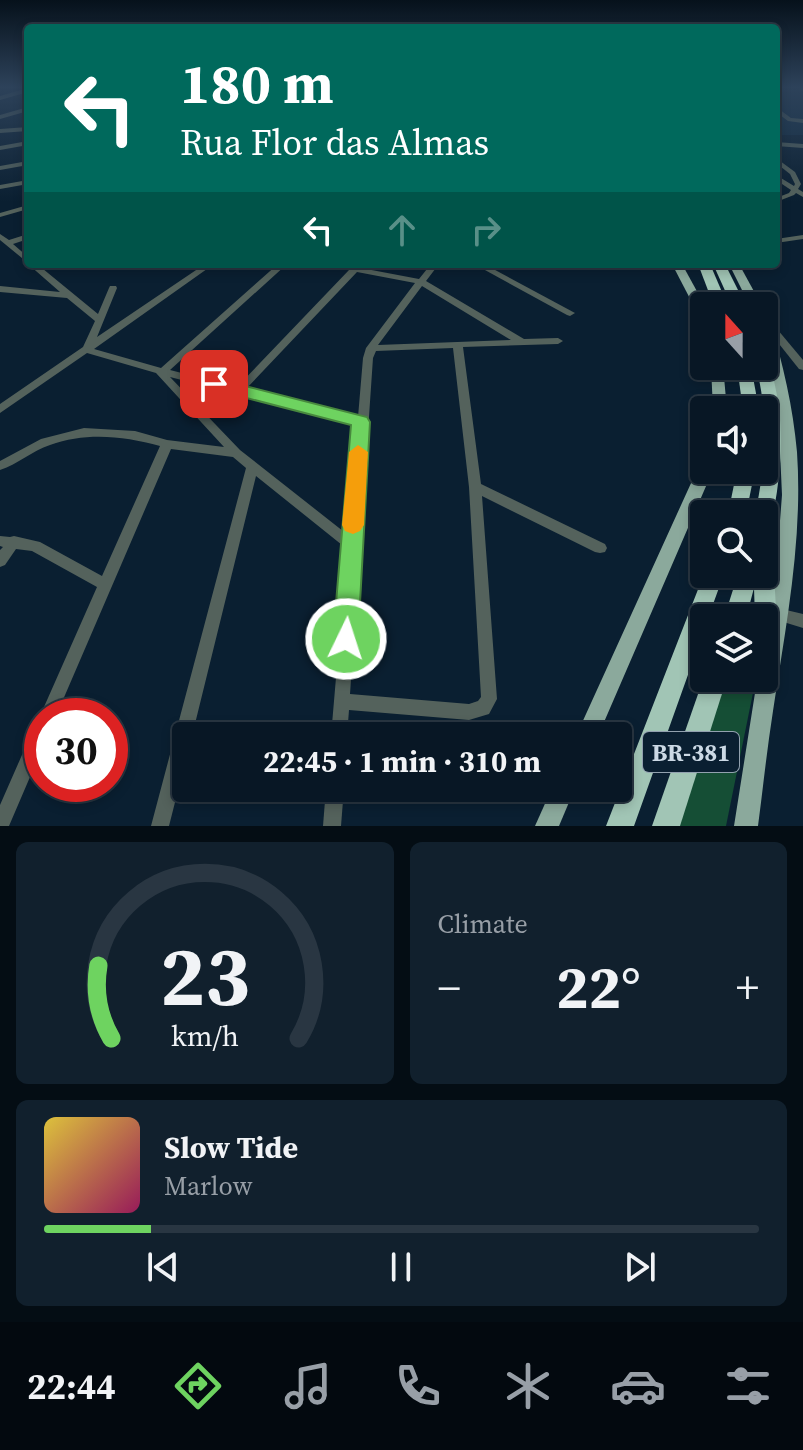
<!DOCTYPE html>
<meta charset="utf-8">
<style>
:root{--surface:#081725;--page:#11202d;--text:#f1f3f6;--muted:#989fa7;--line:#293642;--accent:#6ed360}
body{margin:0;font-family:"Source Serif 4",serif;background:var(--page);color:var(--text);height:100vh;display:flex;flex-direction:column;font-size:30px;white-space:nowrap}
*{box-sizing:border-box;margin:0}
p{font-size:26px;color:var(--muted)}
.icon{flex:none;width:44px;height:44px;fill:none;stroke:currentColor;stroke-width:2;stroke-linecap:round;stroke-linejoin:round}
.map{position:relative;height:826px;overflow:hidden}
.side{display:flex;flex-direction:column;gap:16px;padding:16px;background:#040d14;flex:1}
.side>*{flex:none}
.top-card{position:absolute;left:24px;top:24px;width:756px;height:244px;border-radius:8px;box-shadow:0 4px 12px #0003,0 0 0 2px var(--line);background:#00695c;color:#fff;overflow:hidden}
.needle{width:52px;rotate:339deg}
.controls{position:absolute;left:690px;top:292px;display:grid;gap:16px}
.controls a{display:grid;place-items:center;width:88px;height:88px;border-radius:8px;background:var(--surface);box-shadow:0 4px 12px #0003,0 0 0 2px var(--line);font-size:40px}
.speed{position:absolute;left:24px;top:698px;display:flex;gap:16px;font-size:40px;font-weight:700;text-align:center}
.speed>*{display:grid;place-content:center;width:104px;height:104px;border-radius:50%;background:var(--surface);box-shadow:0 4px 12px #0003,0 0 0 2px var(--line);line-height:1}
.speed .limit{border:12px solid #d22;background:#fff;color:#111}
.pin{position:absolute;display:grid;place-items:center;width:68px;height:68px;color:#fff;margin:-34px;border-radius:16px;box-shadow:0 4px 12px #0006}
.me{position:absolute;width:88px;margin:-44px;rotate:4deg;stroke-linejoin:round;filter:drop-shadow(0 0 6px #0008)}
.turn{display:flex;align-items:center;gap:28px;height:168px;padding:0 24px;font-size:36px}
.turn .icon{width:104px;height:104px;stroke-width:2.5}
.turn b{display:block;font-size:56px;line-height:68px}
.lanes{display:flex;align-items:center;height:76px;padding:0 24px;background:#0003;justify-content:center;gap:40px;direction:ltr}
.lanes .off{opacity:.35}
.big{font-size:60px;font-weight:700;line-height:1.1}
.side .card{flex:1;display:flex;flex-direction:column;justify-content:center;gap:12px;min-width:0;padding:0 28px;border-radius:12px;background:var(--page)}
.side .dial{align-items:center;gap:0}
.dial svg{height:208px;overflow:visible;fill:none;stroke:var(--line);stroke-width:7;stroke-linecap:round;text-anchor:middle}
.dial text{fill:var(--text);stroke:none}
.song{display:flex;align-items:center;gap:24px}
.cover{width:96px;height:96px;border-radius:12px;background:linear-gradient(135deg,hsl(50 70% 55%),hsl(330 70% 35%))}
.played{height:8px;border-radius:4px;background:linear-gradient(90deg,var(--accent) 15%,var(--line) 15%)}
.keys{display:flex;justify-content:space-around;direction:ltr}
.heat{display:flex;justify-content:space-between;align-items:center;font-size:44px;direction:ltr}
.side .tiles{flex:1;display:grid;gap:16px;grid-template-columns:1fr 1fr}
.card:last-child{grid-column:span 2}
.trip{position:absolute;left:172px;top:722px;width:460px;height:80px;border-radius:8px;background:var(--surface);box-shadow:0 4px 12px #0003,0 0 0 2px var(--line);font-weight:700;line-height:80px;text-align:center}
.tabs{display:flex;height:128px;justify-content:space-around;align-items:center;background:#03090f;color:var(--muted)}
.tabs .icon{width:56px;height:56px}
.tabs .on{color:var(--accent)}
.tabs b{font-size:36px;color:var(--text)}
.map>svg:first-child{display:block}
.built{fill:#0f2a40}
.forest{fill:#154e35}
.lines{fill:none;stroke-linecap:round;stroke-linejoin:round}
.minor{fill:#54625c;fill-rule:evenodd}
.major{fill:#8ba99c;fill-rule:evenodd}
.highway{fill:#a1c5b5;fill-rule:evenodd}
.route{fill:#6ed360;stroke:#48893e;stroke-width:2}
.slow{fill:#f59e0b}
.labels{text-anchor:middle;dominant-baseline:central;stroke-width:8;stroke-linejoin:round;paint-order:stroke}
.shield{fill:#0a1f31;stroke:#92a1af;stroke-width:2}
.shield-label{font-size:24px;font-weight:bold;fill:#ccd9e5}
</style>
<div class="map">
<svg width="803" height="826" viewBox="0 0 803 826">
<rect width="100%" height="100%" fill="#0a1f31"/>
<rect class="built" x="776" y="86" width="27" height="49"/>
<path class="forest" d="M724,678H756L726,826H674Z"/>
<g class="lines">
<g class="minor">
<path d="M802,87H803V91L799,89Z"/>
<path d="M28,88V92L0,100V96Z"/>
<path d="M28,107V111L0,119V115Z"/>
<path d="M776,107L791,118L803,119V123L788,121L776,112Z"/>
<path d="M28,127V131L0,133V129Z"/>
<path d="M28,141V145L0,150V146Z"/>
<path d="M776,142L803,144V148L776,146Z"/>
<path d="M776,158L795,172L801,184L798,189L803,192V197L796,193L794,195L776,202V198L789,193L791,190L776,180V175L794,186L795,184L790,174L776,163Z"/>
<path d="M28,161V165L0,170V166Z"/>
<path d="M28,180V184L0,189V185Z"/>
<path d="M28,205V209L0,217V213Z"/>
<path d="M0,234L9,240L28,234V239L13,244L28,257V263L0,240Z"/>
<path d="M803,235V239L776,243V239Z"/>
<path d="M28,264H37L98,314L109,288L110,286H116L117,288L97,337L205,264H214L94,349L161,368L278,264H287L170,370L237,387L349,270L327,264L353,266L355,264H362L361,268L419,279L431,264H439L426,281L524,339L558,338L563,341L558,344L463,347L481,484L605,544L607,548L605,552L600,553L595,552L482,496L497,699L489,714L469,720L349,710L347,736H331L347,549L256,476L192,736H186V759L169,826H151L246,468L233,457L171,449L56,716H42V749L9,826H0V805L36,723L42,721L40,716L97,587L32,551L16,549L5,565L0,567V550L3,547L0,546V536L10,537L14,536L40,542L102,576L160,446C124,436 86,432 50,445C32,451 18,464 0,470V461L41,439L84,428L135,431L167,440L224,447L156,373L87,353L0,413V404L83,347L95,321L67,298L0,292V286L60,292ZM357,272L415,283L366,348L363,358L358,417L246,389ZM422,286L511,340L378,345ZM453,348L469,487L481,697L478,701L469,704L350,694L373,358L376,351ZM170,377L357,425L348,535L240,450Z"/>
<path d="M474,264H484L575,313L570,316L567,315Z"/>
<path d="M764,316L767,317L803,360V370L799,369L764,325Z"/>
<path d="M782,609L803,614V628L777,620L775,615L777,610Z"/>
<path d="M326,788H344L341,826H323Z"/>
</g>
<g class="major">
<path d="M672,264H682L705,306L704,318L698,314Z"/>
<path d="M729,264H739L762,306H750Z"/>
<path d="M764,317L770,321C783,364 793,407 797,452C803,540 786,625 773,711C767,749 763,788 758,826H734L755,693L758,678H764V648L775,585L782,495L778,407L764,342Z"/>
<path d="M711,366H723L727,410H713Z"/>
<path d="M704,465V470H713L598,736H576L697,470Z"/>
<path d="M552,788H575L559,826H535Z"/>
</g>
<g class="highway">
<path d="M698,264H710L728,306H714Z"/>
<path d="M713,264H725L746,306H732Z"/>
<path d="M764,362L770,366C785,416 783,464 773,515L771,520L764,522V514H755C766,464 769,417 756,366H764Z"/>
<path d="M737,366H751L759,410H743Z"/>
<path d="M737,470H755L746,514H728Z"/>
<path d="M764,566L771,568L774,574L780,676L776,684L768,687L760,684L757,678H764V618H755L754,588L746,618H724L738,574H764Z"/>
<path d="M704,574H724L708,618H704V630L634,826H606Z"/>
<path d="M704,677L727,678L680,826H652Z"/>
</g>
</g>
<linearGradient id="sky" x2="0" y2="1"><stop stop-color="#06111b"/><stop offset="0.43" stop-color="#2d425a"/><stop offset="1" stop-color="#2d425a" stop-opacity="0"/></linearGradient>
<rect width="803" height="202" fill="url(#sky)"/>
<path class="route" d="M214,378L367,417L370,422L358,639L354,647L346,650L337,647L333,639L351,425L208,388L205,384L208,380Z"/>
<path class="slow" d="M358,445L368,452L364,525L360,531L353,534L345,531L342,525L349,452Z"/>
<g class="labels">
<rect class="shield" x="643" y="732" width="96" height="40" rx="6"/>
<g class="shield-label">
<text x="691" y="752">BR-381</text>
</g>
</g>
</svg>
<div class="controls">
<a><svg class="needle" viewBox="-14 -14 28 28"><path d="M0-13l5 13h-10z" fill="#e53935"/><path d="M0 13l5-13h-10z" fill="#989fa7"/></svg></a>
<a><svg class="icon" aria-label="sound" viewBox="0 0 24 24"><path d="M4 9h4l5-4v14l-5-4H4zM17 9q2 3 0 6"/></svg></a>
<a><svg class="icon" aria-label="search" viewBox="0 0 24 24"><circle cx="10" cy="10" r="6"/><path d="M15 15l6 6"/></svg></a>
<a><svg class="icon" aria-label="layers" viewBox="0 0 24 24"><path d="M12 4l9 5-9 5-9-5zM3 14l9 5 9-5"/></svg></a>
</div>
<div class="speed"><div class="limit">30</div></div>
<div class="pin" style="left:214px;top:384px;background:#d93025"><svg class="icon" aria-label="arrive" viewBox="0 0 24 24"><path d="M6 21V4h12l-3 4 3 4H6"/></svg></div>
<svg class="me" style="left:346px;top:639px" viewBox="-20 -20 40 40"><circle r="17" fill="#6ed360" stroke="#fff" stroke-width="3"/><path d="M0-11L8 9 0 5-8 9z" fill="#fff"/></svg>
<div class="trip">22:45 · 1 min · 310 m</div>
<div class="top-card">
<div class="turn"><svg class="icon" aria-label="left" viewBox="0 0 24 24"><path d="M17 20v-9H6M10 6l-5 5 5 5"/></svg><div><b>180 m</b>Rua Flor das Almas</div></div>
<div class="lanes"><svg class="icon" aria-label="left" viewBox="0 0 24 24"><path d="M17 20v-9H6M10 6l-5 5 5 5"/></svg><svg class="icon off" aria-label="ahead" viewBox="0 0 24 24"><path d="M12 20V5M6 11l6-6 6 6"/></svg><svg class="icon off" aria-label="right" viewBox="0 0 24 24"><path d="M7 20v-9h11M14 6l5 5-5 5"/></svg></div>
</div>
</div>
<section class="side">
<div class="tiles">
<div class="card dial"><svg viewBox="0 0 100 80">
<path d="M14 69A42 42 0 1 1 86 69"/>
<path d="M14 69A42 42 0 0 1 9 41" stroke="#6ed360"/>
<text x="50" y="56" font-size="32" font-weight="700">23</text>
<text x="50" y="72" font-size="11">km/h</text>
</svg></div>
<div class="card"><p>Climate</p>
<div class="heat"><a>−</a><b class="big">22°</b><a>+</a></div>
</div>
<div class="card">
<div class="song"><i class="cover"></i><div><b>Slow Tide</b><p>Marlow</p></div></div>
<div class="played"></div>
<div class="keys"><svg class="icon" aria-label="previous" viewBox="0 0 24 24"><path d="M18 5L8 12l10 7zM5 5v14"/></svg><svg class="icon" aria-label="pause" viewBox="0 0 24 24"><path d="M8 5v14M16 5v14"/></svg><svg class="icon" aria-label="next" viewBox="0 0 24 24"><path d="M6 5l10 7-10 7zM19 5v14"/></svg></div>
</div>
</div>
</section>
<nav class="tabs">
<b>22:44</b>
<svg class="icon on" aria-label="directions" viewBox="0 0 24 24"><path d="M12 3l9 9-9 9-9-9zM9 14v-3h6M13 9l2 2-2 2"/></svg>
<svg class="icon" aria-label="music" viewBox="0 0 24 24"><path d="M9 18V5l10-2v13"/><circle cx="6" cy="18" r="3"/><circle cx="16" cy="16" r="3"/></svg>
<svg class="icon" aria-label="phone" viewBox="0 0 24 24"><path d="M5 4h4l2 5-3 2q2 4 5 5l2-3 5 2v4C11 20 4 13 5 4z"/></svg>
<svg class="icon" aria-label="climate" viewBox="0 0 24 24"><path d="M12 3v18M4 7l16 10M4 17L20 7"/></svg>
<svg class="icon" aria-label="car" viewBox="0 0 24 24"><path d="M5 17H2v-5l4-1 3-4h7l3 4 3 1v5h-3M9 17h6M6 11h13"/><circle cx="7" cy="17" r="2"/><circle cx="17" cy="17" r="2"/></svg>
<svg class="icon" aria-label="filters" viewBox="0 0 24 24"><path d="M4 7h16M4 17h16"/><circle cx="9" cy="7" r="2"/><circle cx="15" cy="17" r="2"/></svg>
</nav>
